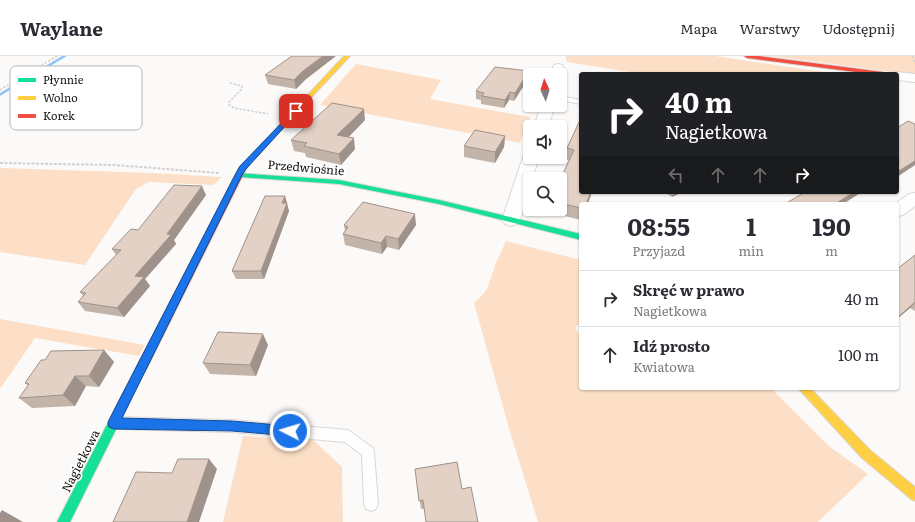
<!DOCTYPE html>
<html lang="pl">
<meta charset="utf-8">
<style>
:root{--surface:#fff;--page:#f2f2f3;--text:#2b2b33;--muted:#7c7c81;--line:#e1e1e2}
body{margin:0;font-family:Literata,serif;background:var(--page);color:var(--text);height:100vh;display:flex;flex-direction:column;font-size:15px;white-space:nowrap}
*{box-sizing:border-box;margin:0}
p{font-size:13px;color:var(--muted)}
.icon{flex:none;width:22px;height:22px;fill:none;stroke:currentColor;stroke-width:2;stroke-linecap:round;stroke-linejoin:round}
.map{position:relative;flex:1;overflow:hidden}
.details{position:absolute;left:579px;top:146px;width:320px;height:188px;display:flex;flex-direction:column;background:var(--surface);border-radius:4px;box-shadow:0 1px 3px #0004}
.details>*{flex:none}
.banner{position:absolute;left:579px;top:16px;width:320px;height:122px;border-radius:4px;box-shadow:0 1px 3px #0004;background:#202124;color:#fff;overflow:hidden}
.needle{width:26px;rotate:356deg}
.fabs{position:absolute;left:523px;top:12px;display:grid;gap:8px}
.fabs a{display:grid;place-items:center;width:44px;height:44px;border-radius:4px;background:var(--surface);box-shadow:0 1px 3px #0004;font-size:20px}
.pin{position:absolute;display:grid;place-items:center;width:34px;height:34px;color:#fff;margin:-17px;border-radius:8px;box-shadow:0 2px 6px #0006}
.me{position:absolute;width:44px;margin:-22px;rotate:275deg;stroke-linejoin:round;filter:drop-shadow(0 0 3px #0008)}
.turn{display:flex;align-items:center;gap:14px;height:84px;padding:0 20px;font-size:18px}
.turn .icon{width:52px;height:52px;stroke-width:2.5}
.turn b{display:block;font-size:28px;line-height:34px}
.lanes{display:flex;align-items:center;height:38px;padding:0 20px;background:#0003;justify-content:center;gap:20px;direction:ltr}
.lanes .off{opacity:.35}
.eta{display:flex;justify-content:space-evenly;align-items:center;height:68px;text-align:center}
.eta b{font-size:24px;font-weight:700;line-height:28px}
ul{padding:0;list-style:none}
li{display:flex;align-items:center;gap:12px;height:56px;padding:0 20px;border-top:1px solid var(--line)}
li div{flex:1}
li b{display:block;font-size:15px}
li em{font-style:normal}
header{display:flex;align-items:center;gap:24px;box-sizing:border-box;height:56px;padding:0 20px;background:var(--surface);border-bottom:1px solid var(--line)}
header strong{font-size:19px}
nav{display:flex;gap:22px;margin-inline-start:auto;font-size:14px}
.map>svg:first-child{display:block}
</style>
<header>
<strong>Waylane</strong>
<nav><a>Mapa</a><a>Warstwy</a><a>Udostępnij</a></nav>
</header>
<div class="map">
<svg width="915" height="466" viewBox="0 0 915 466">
<rect width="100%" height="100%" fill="#fcfaf8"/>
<path fill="#fcdfc6" d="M565 0H715L837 18H642L567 6Z
M772 0H915V19Z
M356 8 441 24 430 43 530 61 520 87 320 49Z
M0 112 152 117 222 121 213 129 149 126 136 133 85 209 0 196Z
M506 185 581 204V267L575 271 581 282V332H771L830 391 868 418 818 466H538L510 376 474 247 486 235 496 207Z
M0 263 145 289 139 300 35 282 0 333Z
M243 380 313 384 342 411 343 466H223Z"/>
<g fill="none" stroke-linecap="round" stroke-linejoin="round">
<path fill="#8fc6f6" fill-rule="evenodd" d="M62 0H67L0 40V37Z"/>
<defs>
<path id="lane" d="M560 40 581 44V48L560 44Z
M115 361 232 364 348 374 373 392 374 396 378 448 376 453 371 455 366 453 364 448 362 399 345 386 232 376 115 373 111 371 109 367 111 363Z"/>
<path id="street" d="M558 8 562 9 564 12 560 22V19H550L554 9Z
M897 16 915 18V26L897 24V18H892Z
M541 49H555L548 71H534Z
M530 97V101H539L532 123H530V130L520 164 517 168 511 170 505 168 502 164 523 101 526 98Z
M915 137V150L903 159 897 160V148H895L909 138Z"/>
<path id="fast" d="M236 117 339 124 439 144 581 178V184L439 148 339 128 239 121H236Z
M141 309 145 310 146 313 70 466H57L137 310Z"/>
<path id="slow" d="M344 0H350L251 106H247V104Z
M798 332H810L870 394 915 431V445L911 443 862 402Z"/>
<path id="jam" d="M744 0H759L883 16 886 18H871L747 2Z
M249 103 252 105 246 113 145 316 141 317 137 316 136 313 137 310 239 112 247 104Z"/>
</defs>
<use href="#lane" stroke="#dbd7d3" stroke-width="2"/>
<use href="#street" stroke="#dbd7d3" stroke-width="2"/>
<use href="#fast" stroke="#dbd7d3" stroke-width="2"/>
<use href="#slow" stroke="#dbd7d3" stroke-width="2"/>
<use href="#jam" stroke="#dbd7d3" stroke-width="2"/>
<path stroke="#d2d1d1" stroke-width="1.5" stroke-dasharray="2.5 1.5" stroke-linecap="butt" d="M912 0 915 7
M230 27 242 30V33L229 46V49L234 52 268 58
M0 34 57 0"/>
<path stroke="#d2d1d1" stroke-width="2" stroke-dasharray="3 1.5" stroke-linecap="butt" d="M0 107 114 109 219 117"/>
<use href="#lane" fill="#fffefe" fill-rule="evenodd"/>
<use href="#street" fill="#fffefe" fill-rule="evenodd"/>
<use href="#fast" fill="#16e098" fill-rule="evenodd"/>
<use href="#slow" fill="#ffcf43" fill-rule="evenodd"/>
<use href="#jam" fill="#f24e42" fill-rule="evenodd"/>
</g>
<path fill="#c3b4a9" d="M529 15 528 23 514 45 509 44 504 52 481 48V44L476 43V35Z
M265 19 305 24 296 33 268 28Z
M581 62V164L548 156 549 153H560V124L569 104 565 103 567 92Z
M365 64 348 81 355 93 341 109 306 101 305 97 294 95 291 84Z
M505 80 504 91 495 107 464 101V90Z
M664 136H683L672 141Z
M206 139 174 184 176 188 145 223 150 230 124 261 85 255 78 246 83 240 80 236 116 199 112 193 138 174Z
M285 140 289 155 264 223H236L232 215Z
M344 169H416L399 194 387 191 382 198 345 189 343 178 345 175Z
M915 199V255L910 252 897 263V213Z
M268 289 256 320 210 318 203 307Z
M104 294 114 306 99 331 86 330 75 350 32 352 19 342 28 330 25 327 45 304Z
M457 406 425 453H421L415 413Z"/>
<path fill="#9f928a" d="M323 0H336L305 24 296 33 294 24 303 15Z
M529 15 528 23 514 45 515 37Z
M510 36 509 44 504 52 505 44Z
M364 53 365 64 340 90 337 79Z
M505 80 504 91 495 107V96Z
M354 82 355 93 341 109 339 98Z
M915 105V109L897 121V116Z
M202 130 206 139 174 184 176 188 145 223 150 230 124 261 117 252 135 220 167 178Z
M591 136H592L588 148H586Z
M674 136H683L672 141Z
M854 136H862L843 148H835Z
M285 140 289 155 264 223 261 215Z
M415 158 416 169 399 194 398 183Z
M386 180 387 191 382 198 381 187Z
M915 246V247L910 252 897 263V262Z
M263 278 268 289 256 320 250 309Z
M104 294 114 306 99 331 89 320Z
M75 320 86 330 75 350 63 339Z
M209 403 217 413 199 466H187Z
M2 454 23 466H0V457Z"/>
<path fill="#e3d1c5" stroke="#9f928a" d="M292 0H323L303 15 294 24 265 19Z
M495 11 529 15 515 37 510 36 505 44 482 40 484 37 476 35Z
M332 47 364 53 337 79 354 82 339 98 304 90 307 87 291 84Z
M581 62V136H591L586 148H581V152L560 147V124L574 94 567 92Z
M908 65 915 68V105L897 116V72Z
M475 74 505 80 495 96 464 90Z
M174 129 202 130 167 178 171 179 135 220 144 221 117 252 78 246 86 237 80 236 121 194 112 193 131 173 138 174Z
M805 136H854L835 148H785Z
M265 140H285L282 147H287L261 215H232Z
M363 146 415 158 398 183 386 180 381 187 343 178 348 171 344 169Z
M915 199V246L897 262V218L899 217 897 215V213Z
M218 276 263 278 250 309 203 307Z
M104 294 89 320H75L63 339 19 342 29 328 25 327 41 304H45L51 295Z
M178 403H209L187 466H113L136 416 172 417Z
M457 406 462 433 471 431 478 466H426L423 444 419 445 415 413Z"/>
<path fill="#1a73e8" stroke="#114b97" d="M294 54 299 55 246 113 242 119 122 362 232 365 290 370 294 371 296 375 294 379 290 380 232 375 114 373 109 371 108 367 109 364 235 119 240 110Z"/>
<g text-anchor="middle" stroke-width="3.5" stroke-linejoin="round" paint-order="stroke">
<g font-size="12" fill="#16100c" stroke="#fff">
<text transform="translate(306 112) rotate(5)" y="4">Przedwiośnie</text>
<text transform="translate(81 405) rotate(-63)" y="4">Nagietkowa</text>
</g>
</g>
<rect x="10" y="10" width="132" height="64" rx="6" fill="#fff" stroke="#b9b7b6" stroke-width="1"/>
<rect x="18" y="22" width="18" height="4" fill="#16e098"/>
<rect x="18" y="40" width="18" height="4" fill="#ffcf43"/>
<rect x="18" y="58" width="18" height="4" fill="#f24e42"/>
<g font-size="11" fill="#16100c">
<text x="43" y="28">Płynnie</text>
<text x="43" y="46">Wolno</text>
<text x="43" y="64">Korek</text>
</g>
</svg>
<div class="fabs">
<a><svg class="needle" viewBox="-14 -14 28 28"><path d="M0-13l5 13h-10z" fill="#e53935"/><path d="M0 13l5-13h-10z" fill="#7c7c81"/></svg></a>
<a><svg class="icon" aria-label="sound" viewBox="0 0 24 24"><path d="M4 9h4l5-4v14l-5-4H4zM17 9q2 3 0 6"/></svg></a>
<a><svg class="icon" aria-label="search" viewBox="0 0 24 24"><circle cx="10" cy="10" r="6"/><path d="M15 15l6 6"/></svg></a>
</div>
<div class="pin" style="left:296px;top:55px;background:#d93025"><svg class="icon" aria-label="arrive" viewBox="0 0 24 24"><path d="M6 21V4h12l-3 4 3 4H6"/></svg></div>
<svg class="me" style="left:290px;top:375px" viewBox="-20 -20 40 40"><circle r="17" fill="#1a73e8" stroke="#fff" stroke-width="3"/><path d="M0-11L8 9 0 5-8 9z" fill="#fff"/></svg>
<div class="banner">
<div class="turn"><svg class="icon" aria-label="right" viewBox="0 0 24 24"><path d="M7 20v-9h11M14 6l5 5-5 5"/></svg><div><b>40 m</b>Nagietkowa</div></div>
<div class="lanes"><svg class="icon off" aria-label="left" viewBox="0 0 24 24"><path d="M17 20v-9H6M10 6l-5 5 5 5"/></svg><svg class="icon off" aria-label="ahead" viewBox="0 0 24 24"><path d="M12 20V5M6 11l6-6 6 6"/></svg><svg class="icon off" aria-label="ahead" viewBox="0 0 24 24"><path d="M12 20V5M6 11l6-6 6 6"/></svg><svg class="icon" aria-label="right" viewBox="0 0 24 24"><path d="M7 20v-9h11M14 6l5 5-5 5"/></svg></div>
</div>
<section class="details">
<div class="eta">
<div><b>08:55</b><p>Przyjazd</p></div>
<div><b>1</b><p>min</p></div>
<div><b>190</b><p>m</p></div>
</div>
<ul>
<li><svg class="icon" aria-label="right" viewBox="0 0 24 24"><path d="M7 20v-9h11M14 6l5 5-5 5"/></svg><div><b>Skręć w prawo</b><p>Nagietkowa</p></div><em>40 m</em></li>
<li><svg class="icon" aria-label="ahead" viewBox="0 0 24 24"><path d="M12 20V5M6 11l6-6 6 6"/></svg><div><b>Idź prosto</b><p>Kwiatowa</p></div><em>100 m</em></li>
</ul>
</section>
</div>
